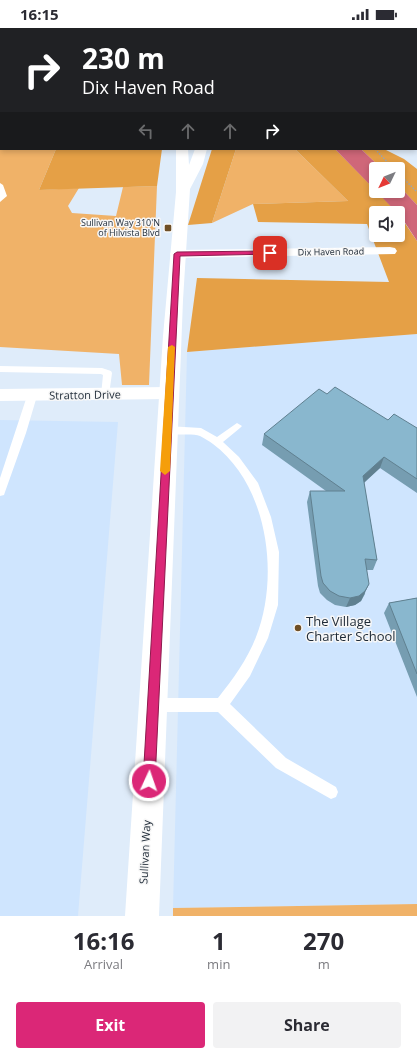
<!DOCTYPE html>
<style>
:root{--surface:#fff;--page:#f2f2f3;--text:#2b2b33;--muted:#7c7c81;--accent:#db2777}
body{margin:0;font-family:"Open Sans",sans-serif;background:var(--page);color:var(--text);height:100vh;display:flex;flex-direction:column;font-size:15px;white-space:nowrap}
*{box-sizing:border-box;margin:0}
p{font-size:13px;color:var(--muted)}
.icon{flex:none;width:22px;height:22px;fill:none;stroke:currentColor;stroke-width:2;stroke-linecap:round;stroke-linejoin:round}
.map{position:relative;height:888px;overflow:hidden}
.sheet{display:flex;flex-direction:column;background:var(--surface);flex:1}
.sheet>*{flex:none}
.hud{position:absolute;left:0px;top:0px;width:417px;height:122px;box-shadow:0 2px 6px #0003;background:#202124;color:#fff;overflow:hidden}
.needle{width:26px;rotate:227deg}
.controls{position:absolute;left:369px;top:134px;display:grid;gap:8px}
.controls a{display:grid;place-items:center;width:36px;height:36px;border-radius:4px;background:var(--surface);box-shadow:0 2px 6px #0003;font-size:20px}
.pin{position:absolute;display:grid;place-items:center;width:34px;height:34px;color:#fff;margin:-17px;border-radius:8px;box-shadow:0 2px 6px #0006}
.me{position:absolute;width:44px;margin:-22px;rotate:3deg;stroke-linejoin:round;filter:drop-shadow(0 0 3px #0008)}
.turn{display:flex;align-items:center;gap:14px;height:84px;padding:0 16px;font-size:18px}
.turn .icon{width:52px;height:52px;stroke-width:2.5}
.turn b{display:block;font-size:28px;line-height:34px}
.lanes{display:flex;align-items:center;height:38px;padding:0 16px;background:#0003;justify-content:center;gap:20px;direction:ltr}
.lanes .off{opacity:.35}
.eta{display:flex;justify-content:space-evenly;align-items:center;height:68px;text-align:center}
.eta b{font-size:24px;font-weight:700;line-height:28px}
.primary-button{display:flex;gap:8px;margin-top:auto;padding:8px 16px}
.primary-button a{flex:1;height:46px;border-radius:4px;background:var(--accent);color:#fff;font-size:16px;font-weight:700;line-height:46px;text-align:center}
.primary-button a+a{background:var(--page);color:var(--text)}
.status{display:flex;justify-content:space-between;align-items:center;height:28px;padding:0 20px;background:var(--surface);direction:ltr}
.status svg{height:11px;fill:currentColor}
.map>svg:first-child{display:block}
</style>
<div class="status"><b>16:15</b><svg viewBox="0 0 49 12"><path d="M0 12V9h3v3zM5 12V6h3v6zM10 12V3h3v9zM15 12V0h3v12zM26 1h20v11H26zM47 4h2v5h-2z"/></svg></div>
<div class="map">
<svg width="417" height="888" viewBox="0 0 417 888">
<rect width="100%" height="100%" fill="#dfecfa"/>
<path fill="#cfe5fe" d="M417 306V876L173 880 187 324Z
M0 392 118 394 78 888H0Z"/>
<path fill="#f0b268" d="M0 30 1 121H56L39 162 79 160 68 178 72 185 116 188 123 159 157 158 149 357H122L119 326 0 319Z
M236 121H295L348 173 253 176 212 195Z
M417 876V888H173V880Z"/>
<path fill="#e5a046" d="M56 121H162L157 158 39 162Z
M212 121H236L212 195 188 197Z
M295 121H335L398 185H376V207H398V185L417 213V306L187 324 197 250 389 254 367 196 258 194 253 176 348 173Z
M361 121H384L404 131 417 141V177L398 157V141H382Z"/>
<path fill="#cf6779" d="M335 121H361L382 141H376V163Z
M398 157 417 177V213L402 190 376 163H398Z"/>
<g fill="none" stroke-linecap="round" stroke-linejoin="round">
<path stroke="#9ba7b5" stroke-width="1" stroke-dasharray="1 1" stroke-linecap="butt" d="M219 0 221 1"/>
<path stroke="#9ba7b5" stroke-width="1.5" stroke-dasharray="1.5 1.5" stroke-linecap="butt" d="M375 121 394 141
M398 145 417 164"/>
<path fill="#fff" fill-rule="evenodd" d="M417 63V67L416 68V64Z
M0 155 3 157 7 168 0 174Z
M0 338 102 340 111 343 112 345 109 367 105 370 101 367 103 347 101 346 0 344Z
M32 365 37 368 26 405 5 464 4 467 0 468V450L27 368Z
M237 395 242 398 240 400 223 414 239 429 258 455 271 489 279 524 278 577 268 610 250 648 230 676 286 730 336 759 338 764 336 769 331 771 276 740 218 684H155L150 682 148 677 150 672 155 670H218C233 651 247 632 256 609 280 548 268 457 213 416 209 413 204 410 200 408 191 404 167 410 162 402L167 398 201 400 217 409Z"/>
<path fill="#fff" fill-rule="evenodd" d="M24 0H38L24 1Z
M172 0H181V1H172Z
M239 0H249V1H239Z
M296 0H306V1H296Z
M0 2H1V8H0Z
M417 9V15L416 16V10Z
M416 92H417V99H416Z
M390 219 395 220 397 223 395 226 177 230 172 229 170 226 172 223 177 222Z
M169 359 175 361 178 365 175 369 169 371 0 373V361Z"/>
<path fill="#fff" fill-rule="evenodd" d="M367 0H378L379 1H368Z
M176 121H188L189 137 195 121H207L203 136 190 161 183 272 159 888H125L163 308 176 164Z"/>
<path fill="#fff" fill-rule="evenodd" d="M376 0H386V1H376Z
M416 1H417L416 8Z
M416 22H417V29H416Z"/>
</g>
<path fill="#769db1" d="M327 366 388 392 417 400V465L380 440 364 455 377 532 373 542H367L365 566 361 573 355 577 346 579 335 577 327 572 320 565 318 558 307 474 310 463H326L262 417 264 406Z
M417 570V669L384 585 389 575Z"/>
<path fill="#608090" d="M416 56H417V62H416Z
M384 429 380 440 359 459 363 448Z
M369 556 361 573 355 577 346 579 350 570Z"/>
<path fill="#89b7ce" stroke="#608090" d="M416 37 417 38V56H416Z
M335 359 388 392 394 386 417 400V451L384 429 363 448 377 532 365 531 369 556 365 563 359 568 350 570 339 568 330 563 323 555 321 548 310 463H345L264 406 319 361 327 366Z
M417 570V646L389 575Z"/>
<path fill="#db2777" stroke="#8e194d" d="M270 223 274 225 273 226 180 228 155 753 154 757 149 759 145 757 143 753 174 226 177 224Z"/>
<path fill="#f59e0b" d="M172 317 175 319 170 443 165 447 160 443 168 319Z"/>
<g fill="#6f4f26" stroke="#f7f7f7" stroke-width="1.5">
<rect x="164" y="196" width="8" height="8" rx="2"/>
<circle cx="298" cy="600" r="4"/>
</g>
<g text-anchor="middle" stroke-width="3" stroke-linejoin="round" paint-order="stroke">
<g font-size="9" fill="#1d2936" stroke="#f7f7f7" text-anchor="end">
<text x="160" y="198">Sullivan Way 310'N<tspan x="160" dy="10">of Hilvista Blvd</tspan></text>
</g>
<g font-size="9" fill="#1d2936" stroke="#f7f7f7">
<text transform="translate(331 224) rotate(-1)" y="3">Dix Haven Road</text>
</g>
<g font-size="11" fill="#1d2936" stroke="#f7f7f7">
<text transform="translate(85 367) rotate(-1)" y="4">Stratton Drive</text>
<text transform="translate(145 824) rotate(-87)" y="4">Sullivan Way</text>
</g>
<g font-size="13" fill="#1d2936" stroke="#f7f7f7" text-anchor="start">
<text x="306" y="598">The Village<tspan x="306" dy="15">Charter School</tspan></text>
</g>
</g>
</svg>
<div class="controls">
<a><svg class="needle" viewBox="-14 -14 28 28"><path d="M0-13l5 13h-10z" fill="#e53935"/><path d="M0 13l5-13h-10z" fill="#7c7c81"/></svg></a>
<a><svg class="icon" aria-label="sound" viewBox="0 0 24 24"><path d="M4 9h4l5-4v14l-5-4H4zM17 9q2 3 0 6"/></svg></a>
</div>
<div class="pin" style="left:270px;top:225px;background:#d93025"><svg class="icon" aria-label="arrive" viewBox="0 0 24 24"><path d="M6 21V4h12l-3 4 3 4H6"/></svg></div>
<svg class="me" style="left:149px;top:753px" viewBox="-20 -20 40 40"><circle r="17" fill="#db2777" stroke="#fff" stroke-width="3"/><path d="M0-11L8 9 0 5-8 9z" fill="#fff"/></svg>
<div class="hud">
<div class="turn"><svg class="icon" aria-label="right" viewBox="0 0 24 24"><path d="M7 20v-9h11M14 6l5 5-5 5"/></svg><div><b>230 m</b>Dix Haven Road</div></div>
<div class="lanes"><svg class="icon off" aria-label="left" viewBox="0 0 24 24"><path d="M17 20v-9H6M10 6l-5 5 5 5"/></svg><svg class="icon off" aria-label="ahead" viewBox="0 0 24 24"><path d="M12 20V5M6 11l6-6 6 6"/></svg><svg class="icon off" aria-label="ahead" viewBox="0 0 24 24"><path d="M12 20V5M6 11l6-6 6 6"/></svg><svg class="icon" aria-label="right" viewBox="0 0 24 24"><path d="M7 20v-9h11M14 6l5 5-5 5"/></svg></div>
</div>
</div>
<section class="sheet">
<div class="eta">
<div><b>16:16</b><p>Arrival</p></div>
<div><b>1</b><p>min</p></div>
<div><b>270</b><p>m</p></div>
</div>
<div class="primary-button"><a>Exit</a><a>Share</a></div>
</section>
